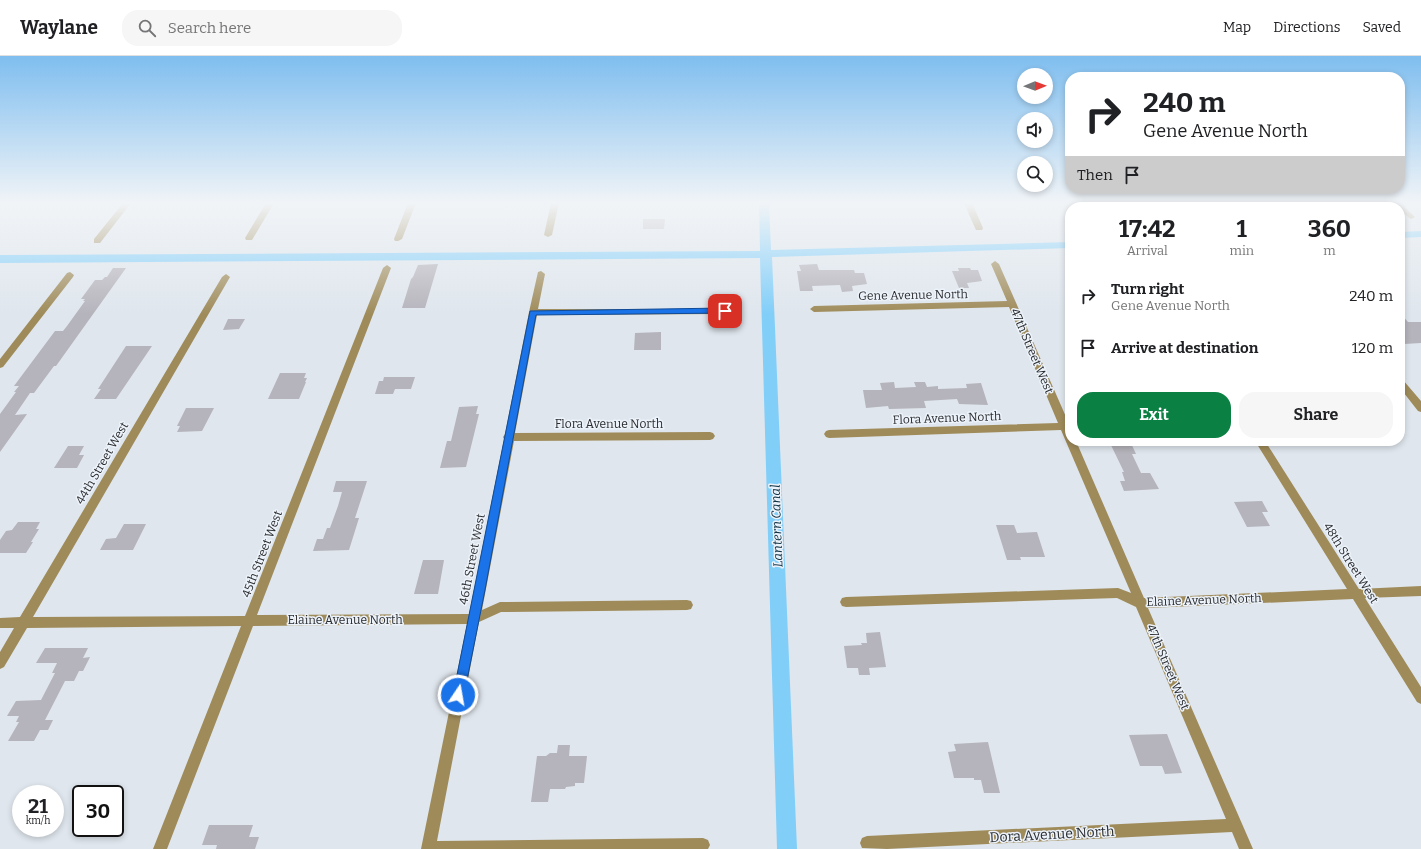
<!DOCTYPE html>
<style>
:root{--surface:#fff;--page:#f6f6f6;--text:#202124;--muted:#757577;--line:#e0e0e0;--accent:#0b8043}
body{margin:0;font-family:Bitter,serif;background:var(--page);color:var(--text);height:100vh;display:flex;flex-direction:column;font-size:15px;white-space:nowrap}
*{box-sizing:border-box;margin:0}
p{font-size:13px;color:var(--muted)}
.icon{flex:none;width:22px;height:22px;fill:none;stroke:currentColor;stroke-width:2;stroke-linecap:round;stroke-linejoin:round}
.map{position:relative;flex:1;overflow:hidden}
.side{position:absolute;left:1065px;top:146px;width:340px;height:244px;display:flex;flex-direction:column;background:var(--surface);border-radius:16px;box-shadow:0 2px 6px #0003}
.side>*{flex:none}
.hud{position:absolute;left:1065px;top:16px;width:340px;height:122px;border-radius:16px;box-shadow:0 2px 6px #0003;background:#fff;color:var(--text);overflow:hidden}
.needle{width:26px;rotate:89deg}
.fabs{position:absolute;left:1017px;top:12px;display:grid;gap:8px}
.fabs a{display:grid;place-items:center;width:36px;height:36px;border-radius:50%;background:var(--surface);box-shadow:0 2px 6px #0003;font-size:20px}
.speed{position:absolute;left:12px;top:729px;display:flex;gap:8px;font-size:20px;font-weight:700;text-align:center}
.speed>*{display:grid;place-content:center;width:52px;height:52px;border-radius:50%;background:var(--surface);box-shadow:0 2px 6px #0003;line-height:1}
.speed small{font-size:10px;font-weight:400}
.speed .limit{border:2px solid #111;border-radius:6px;background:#fff;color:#111}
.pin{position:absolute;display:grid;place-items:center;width:34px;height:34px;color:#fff;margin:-17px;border-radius:8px;box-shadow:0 2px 6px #0006}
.me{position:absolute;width:44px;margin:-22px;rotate:12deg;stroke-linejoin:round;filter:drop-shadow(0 0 3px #0008)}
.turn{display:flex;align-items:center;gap:14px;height:84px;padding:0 12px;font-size:18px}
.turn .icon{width:52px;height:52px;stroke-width:2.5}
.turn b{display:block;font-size:28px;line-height:34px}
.then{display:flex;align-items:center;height:38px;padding:0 12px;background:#0003;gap:8px;font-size:15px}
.eta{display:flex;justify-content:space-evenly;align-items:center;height:68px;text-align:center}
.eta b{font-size:24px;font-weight:700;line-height:28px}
.action{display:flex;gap:8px;margin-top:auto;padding:8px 12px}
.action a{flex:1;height:46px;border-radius:16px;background:var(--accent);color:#fff;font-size:16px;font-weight:700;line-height:46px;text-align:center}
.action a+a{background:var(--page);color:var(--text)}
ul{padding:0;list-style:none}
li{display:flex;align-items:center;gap:12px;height:52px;padding:0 12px}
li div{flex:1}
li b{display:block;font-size:15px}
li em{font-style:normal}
header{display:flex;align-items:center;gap:24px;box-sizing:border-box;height:56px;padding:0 20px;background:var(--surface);border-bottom:1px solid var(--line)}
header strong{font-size:19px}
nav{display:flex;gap:22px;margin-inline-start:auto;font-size:14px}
.search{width:280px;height:36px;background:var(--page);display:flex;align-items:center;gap:10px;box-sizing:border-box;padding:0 14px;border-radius:16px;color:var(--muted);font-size:15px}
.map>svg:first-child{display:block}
</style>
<header>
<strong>Waylane</strong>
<div class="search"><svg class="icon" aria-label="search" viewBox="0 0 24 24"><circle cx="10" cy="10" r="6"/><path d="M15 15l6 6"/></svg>Search here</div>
<nav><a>Map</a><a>Directions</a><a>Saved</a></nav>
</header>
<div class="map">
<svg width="1421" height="793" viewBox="0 0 1421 793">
<rect width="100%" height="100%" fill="#dfe6ed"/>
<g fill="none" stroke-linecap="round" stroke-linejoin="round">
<path fill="#81cef9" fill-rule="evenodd" d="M759 147H769L771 194 1070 186V192L772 201 797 793H777L760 202 0 207V199L760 195Z
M1421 175V181L1400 182V176Z"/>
</g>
<path fill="#b5b3bb" d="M643 163H665L664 173H643Z
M438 208 425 252H402L411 223 413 221 418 209Z
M817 208 819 214H854L855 217H864L867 228 852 230 853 235 842 236 840 229 812 230 813 235H800L797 215H801L799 209Z
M113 212H126L56 310H54L34 337H30L15 359 27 358 0 396V358L16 336H14L19 330H14L55 275H63L67 270 85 245H83L85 243H81L95 224H102L105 221H107Z
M958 212H970L971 214H978L982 225 967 227 969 232H959L952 215H959Z
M1400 257 1408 266H1421V287L1404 288 1400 283Z
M228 263H245L239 273 223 274Z
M661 276V294H634L635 277Z
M126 290H152L116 343H94L101 333H98Z
M280 317H306L304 322H307L305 326H306L299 343H268Z
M384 321H415L411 333H395L393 338H375L379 325H383Z
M894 326 895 332 916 331 914 326H925L927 331 938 330V333L967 332 966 328 981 327 988 349 959 348 957 343 924 345 926 352 889 353 888 350 866 352 863 334H882L880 327Z
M478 350 476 358H479L466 411 440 412 447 385H451L459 351Z
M186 352H214L202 375 177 376 180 370H177Z
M1109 385H1130L1136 398H1132L1141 417H1150L1159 433 1124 435 1120 425H1125L1122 416H1124Z
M68 390H84L79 399H84L77 412H54Z
M336 425H367L355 462H359L349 494 313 495 317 483H323L327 472H330L338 450 342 436H333Z
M1262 445 1268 456H1262L1270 470 1247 471 1234 446Z
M18 466H40L36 473H39L31 486H33L26 497H0V484L6 475 12 474Z
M124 468H146L133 494H100L106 483 116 482Z
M996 469H1014L1017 477 1037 476 1045 501H1020L1021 504H1007Z
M423 504H444L438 538H414Z
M880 576 886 611 869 612 870 619H859L858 612H847L844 590 862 589 861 587H867L866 577Z
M45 592H88L83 602 90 601 83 615H79L74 625H65L45 664H53L48 674H40L34 685H8L19 666H16L19 660H7L16 645 41 644 55 617H52L57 607H36Z
M1167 678 1182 717 1165 718 1162 710H1140L1129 679Z
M988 686 1000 737H984L981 724H974V722H954L948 696 956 695 954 688Z
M558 689H570L569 700H587L584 727H575V730L566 731 565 733H550L548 746H531L537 700H546L550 697H557Z
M209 769H253L249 781H259L255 793H216L217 789H202Z"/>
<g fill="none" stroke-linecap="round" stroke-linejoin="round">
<path fill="#9f8b5a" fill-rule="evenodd" d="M123 147H131L100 187H94V183Z
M266 147H274L252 184H246L245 182Z
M408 147H416L402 183 398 185H395L394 183Z
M551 147H559L552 179 548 181 544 179Z
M964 147H972L983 172 982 174H976L975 172Z
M1107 147H1115L1117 151H1109Z
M1250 147H1258L1261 151H1253Z
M1392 147H1400L1415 161 1411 163 1400 155V151H1396Z
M995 205 999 208 1070 370V385H1076L1144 542 1347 533 1255 385H1265L1359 533 1421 530V540L1365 542 1421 631V648L1417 646 1353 543 1148 552 1253 793H1239L1232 776 887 793 862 792 860 787 862 782 867 780 1226 763 1136 551 1117 542 846 551 842 550 840 546 842 542 846 541 1118 532 1131 537 1061 374 829 382 826 381 824 378 826 375 829 374 1058 367 1009 251 814 256 810 253 814 250 1007 245 991 208Z
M387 209 391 212 257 559 469 558 504 383 503 381 505 378 529 256 538 216 541 215 545 218 538 253H728L729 255 728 257 725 258 537 259 515 377 710 376 713 377 715 380 713 383 710 384 514 385 482 554 500 546 687 544 691 545 693 549 691 553 687 554 501 556 479 566 437 785 703 782 708 784 710 789 708 793H421L467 568 253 570 167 793H153L241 570 27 572 4 611 0 613V596L14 572H0V562L20 561 222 221 226 218 230 221 33 561 245 560 383 212Z
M70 216 74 219 73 221 3 311 0 312V303L67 217Z
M1400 323 1403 324 1421 345V356L1418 355 1400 332Z"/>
</g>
<linearGradient id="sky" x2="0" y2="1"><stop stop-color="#7fbeef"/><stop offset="0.57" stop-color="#f1f4f7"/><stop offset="1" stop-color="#f1f4f7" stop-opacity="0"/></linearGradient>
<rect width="1421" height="258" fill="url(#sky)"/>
<path fill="#1a73e8" stroke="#114b97" d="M725 252 728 253V257L536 259 485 534 464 639 463 643 458 644 454 643 453 639 530 255Z"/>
<g text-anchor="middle" stroke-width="3" stroke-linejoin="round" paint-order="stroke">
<g font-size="12" fill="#2a2c2f" stroke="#edf3fa">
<text transform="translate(913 239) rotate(-1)" y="4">Gene Avenue North</text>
<text transform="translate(1032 295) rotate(67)" y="4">47th Street West</text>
<text transform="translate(947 362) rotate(-2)" y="4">Flora Avenue North</text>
<text x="609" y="372">Flora Avenue North</text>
<text transform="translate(102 407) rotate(-60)" y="4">44th Street West</text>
<text transform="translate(262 498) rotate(-69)" y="4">45th Street West</text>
<text transform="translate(472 503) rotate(-79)" y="4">46th Street West</text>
<text transform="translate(1351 507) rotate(58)" y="4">48th Street West</text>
<text transform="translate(1204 544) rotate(-2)" y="4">Elaine Avenue North</text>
<text x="345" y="568">Elaine Avenue North</text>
<text transform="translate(1168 611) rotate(67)" y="4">47th Street West</text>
</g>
<g font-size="13" font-style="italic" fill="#103345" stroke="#edf3fa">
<text transform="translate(776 470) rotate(-92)" y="5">Lantern Canal</text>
</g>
<g font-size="14" fill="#2a2c2f" stroke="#edf3fa">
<text transform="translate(1052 778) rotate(-3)" y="5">Dora Avenue North</text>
</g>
</g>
</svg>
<div class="fabs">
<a><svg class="needle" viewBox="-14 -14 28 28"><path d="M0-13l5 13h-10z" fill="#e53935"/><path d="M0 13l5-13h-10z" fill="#757577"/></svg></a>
<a><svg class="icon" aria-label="sound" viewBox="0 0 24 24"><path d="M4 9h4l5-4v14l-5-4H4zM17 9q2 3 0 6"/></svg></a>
<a><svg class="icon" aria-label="search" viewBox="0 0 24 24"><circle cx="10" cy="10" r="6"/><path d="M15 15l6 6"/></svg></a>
</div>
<div class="speed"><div>21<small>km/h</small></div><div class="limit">30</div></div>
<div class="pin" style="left:725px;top:255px;background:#d93025"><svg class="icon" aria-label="arrive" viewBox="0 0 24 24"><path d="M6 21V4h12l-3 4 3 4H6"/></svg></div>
<svg class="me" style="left:458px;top:639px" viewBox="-20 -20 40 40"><circle r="17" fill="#1a73e8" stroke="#fff" stroke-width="3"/><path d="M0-11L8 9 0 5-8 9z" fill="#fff"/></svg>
<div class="hud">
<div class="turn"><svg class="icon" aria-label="right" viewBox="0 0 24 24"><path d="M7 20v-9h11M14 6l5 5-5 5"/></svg><div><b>240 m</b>Gene Avenue North</div></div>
<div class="then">Then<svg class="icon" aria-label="arrive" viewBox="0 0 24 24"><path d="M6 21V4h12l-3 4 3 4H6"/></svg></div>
</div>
<section class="side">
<div class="eta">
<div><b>17:42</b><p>Arrival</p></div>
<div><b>1</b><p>min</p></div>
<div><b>360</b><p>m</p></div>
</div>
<ul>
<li><svg class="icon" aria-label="right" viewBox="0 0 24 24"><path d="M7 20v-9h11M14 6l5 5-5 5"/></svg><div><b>Turn right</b><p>Gene Avenue North</p></div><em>240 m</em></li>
<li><svg class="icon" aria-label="arrive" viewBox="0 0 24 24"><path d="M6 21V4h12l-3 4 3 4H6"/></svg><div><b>Arrive at destination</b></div><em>120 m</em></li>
</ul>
<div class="action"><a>Exit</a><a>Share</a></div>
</section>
</div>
